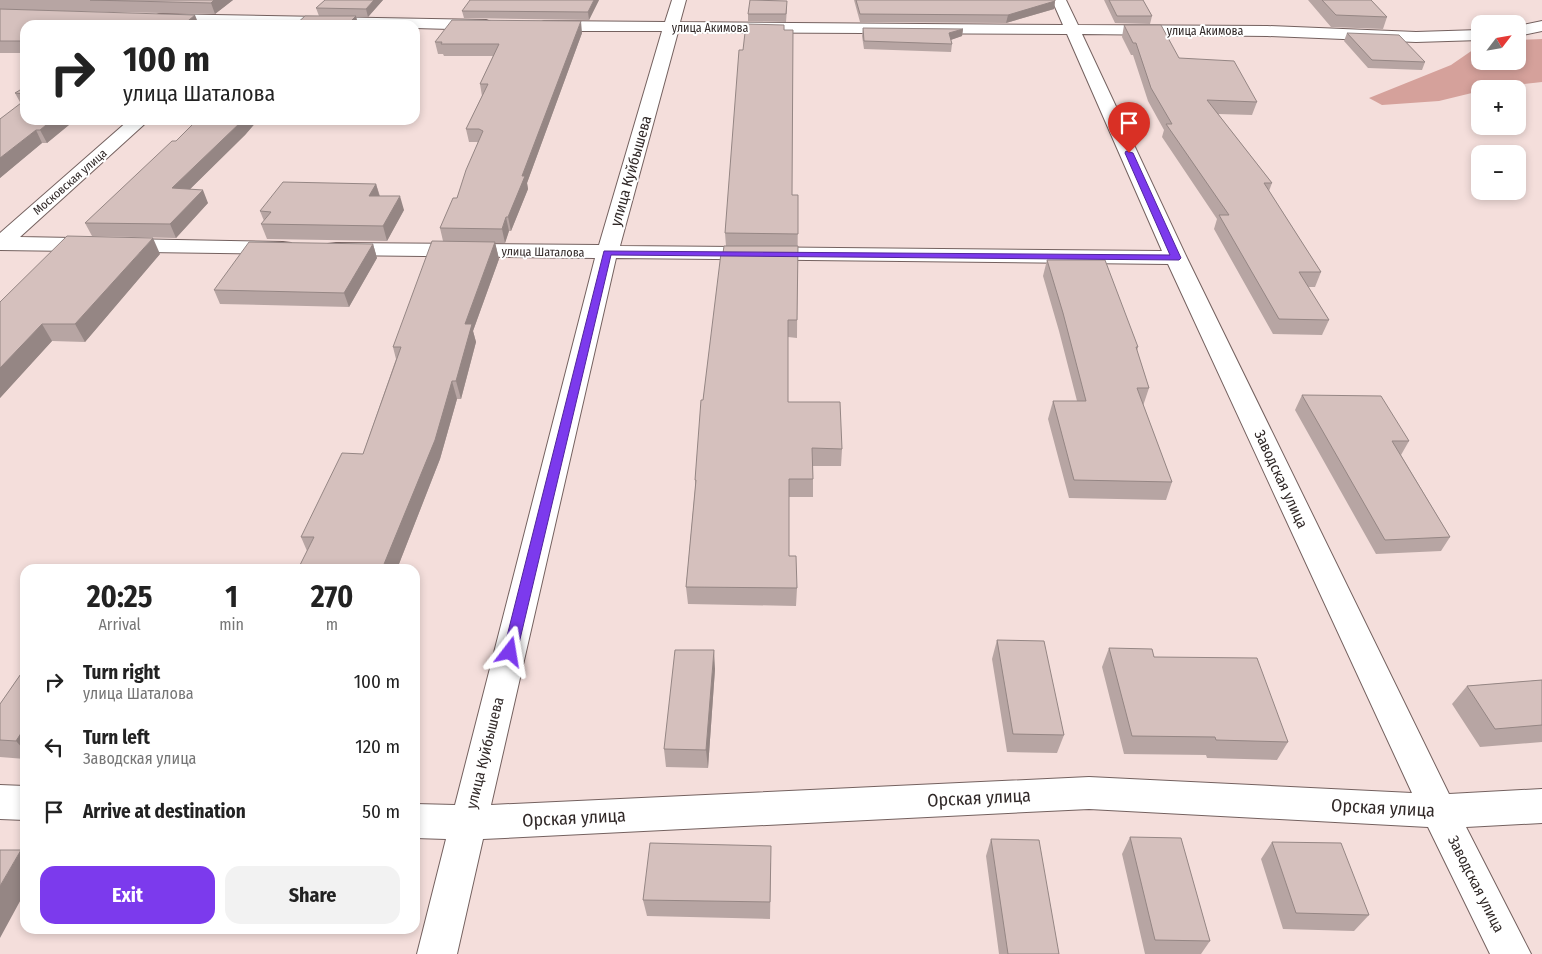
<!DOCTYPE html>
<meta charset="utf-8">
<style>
:root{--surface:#fff;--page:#f2f2f2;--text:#222;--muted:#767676;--accent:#7c3aed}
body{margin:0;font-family:"Fira Sans Condensed",sans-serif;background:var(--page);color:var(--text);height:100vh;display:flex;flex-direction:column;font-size:19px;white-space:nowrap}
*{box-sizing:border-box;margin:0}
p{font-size:16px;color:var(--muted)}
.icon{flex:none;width:28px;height:28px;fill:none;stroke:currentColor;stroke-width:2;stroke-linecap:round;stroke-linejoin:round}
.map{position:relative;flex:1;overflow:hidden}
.details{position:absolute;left:20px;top:564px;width:400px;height:370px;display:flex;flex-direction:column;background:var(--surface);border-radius:15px;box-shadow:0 2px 8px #0003}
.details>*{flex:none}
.top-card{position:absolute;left:20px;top:20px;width:400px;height:105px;border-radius:15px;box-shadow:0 2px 8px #0003;background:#fff;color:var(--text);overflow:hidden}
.needle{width:32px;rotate:59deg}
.tools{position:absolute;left:1471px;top:15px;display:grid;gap:10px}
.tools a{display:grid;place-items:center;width:55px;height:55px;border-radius:10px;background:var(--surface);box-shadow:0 2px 8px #0003;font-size:25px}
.pin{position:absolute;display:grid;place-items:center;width:42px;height:42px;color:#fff;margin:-51px -21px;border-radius:50% 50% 50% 0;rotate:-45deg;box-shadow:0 0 5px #0007}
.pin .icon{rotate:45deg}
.me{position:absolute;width:55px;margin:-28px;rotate:14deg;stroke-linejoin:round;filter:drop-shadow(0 0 4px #0008)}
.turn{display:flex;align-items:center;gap:18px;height:105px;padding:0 20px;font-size:22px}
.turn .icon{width:65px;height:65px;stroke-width:2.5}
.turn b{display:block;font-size:35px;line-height:42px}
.eta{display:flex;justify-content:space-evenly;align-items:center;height:85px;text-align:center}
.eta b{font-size:30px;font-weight:700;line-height:35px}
.button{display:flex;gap:10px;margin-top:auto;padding:10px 20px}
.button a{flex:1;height:58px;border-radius:15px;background:var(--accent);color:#fff;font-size:20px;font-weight:700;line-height:58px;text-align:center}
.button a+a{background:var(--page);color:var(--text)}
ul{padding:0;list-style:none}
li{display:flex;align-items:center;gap:15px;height:65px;padding:0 20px}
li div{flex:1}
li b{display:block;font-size:19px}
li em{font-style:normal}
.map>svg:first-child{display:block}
</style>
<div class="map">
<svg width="1542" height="954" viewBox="0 0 1542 954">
<rect width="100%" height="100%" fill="#f4dedb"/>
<path fill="#d5a19b" d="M1542 39V82L1480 89V91L1439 101 1382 105 1369 98 1451 65 1480 45V61H1518V40Z"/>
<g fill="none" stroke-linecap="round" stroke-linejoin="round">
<defs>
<path id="minor" d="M672 0H686L680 22 1063 25 1052 0H1066L1078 25 1267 26 1416 32 1480 30V40L1416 42 1267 36 1082 34 1187 258 1449 794 1542 789V823L1466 827 1531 954H1490L1428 827 1089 809 483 839 457 954H417L446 839 415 838V804L455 805 595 258 336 255 328 254 325 249 328 244 336 243 599 245 662 31H544L539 29 536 26 539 23 544 21 665 22ZM678 32 1067 34 1162 251 620 246ZM616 258 1168 264 1412 793 1089 777 491 805Z
M159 14 486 20 491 22 494 25 491 28 486 30 415 28V25H239L154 22 151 19 154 16Z
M1542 21V31L1518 36V26Z
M129 120H149L20 237 283 242 291 243 294 248 291 253 283 254 0 250V233Z
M0 785 25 786V820L0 819Z"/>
</defs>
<use href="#minor" stroke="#74615f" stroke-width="2"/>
<use href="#minor" fill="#fff" fill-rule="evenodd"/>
</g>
<path fill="#b7a5a3" d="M0 0H233L215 14 57 11 25 25V53H0Z
M325 0H383L368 17H356L358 25H295L319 16 316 8Z
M599 0 589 20 464 18 462 11Z
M854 0H1055V1L1054 9 1006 23 860 22Z
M1104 0H1143L1152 16 1150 24 1115 23Z
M1308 0H1371L1387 17 1383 29 1331 27Z
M787 8 786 22 748 21V14Z
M784 25 792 195H798L797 338 788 337V402L842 449 841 466H813V497H789V556L797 588 796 606 688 604 686 587 695 489V480L703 400 723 253 726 246 725 233 743 50Z
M1124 25 1179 58 1257 102 1252 115 1218 114 1272 183 1269 191 1321 272 1315 287H1308L1329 320 1322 335 1273 334 1214 229 1217 219 1162 137 1164 130 1148 101 1133 55H1131L1122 37Z
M863 28 963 29 962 36 950 40 952 44 951 52 864 49 862 36Z
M582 33 527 183 528 189 511 231H509L505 243H495L499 259 473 331 476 342 461 399H457L440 459 397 569H298L307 551 301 537 363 454 396 359 393 347 443 241 440 228 457 198 478 142H469L466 129 482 96 480 84 493 56H444L443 54H438L435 42Z
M1347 33 1425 62 1422 70 1368 68 1344 41Z
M25 87V120H75L47 143H42L0 178V119L21 104 15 93Z
M197 120H258L245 135 190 189 208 203 176 238 92 236 85 223 176 141Z
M376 184 380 196 404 210 387 241 267 239 261 224 264 221 260 211Z
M373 244 377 258 349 307 220 304 214 290Z
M160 254 85 342 52 341 0 398V302Z
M1047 260 1138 347 1137 351 1149 388 1143 406 1172 482 1166 500 1069 498 1048 419 1053 401H1077L1059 331 1043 276Z
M1302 395 1409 441 1401 455 1450 537 1441 551 1376 554 1295 410Z
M997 640 1064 735 1057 753 1007 752 992 659Z
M1109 648 1154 657 1288 742 1277 760 1207 758 1206 755 1124 754 1102 667Z
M25 668V759L0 757V704Z
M715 669 708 768 666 767 664 749Z
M1542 680V742L1480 747 1452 704 1467 686Z
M1130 837 1210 941 1201 954H1145L1122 854Z
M991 839 1059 954H999L986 856Z
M1272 842 1369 915 1354 931 1283 929 1261 859Z
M771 863 770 919 647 916 643 900Z"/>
<path fill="#958684" d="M214 0H233L215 14 211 3Z
M374 0H383L368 17 366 9Z
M594 0H599L589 20 588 12Z
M1055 1 1054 9 1006 23 1008 15Z
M195 15 199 25H183Z
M356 16 358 25H347Z
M581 21 582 33 527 183 528 189 511 231 508 217 522 176Z
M963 29 962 36 948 41 949 33Z
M52 120H75L47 143 40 130Z
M243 120H258L245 135 178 201 172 188Z
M36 130 42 143 0 178V158Z
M376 184 380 198 369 196Z
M203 190 208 203 176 238 170 224Z
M400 196 404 210 387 241 383 226Z
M506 217 509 231 505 243 502 229Z
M153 238 160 254 85 342 75 324Z
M495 242 499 259 473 331 476 342 461 399 456 381 465 324Z
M373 244 377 258 349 307 344 293Z
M42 324 52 341 0 398V368Z
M452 381 457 399 440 459 397 569H382Z
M714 650 715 669 708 768 706 750Z
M25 727V751L16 741Z
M21 850 25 854V892L0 938V886Z"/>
<path fill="#d5c0bd" stroke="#958684" d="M90 0H214L211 3Z
M325 0H374L366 9 316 8Z
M470 0H594L588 12 462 11Z
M750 0 787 1 786 14H748Z
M856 0H1055V1L1008 15 860 14Z
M1109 0H1143L1152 16H1117Z
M1322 0H1371L1387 17 1336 15Z
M0 9 195 15 183 25H25V41H0Z
M305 16H356L347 25H295Z
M452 20 581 21 522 176H525L508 217H506L502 229 440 228 453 198H457L466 170 483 131 479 129H466L488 84H480L499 44H441L442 42H435Z
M746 24 784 25V30H793L792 195H798V234L725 233 739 50H743Z
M1124 25H1161L1179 58 1234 61 1257 102 1207 100 1272 183H1264L1321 272H1299L1329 320 1279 319 1219 215H1229L1166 124H1172L1151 88 1136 43H1133Z
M863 28 963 29 949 33 952 44 864 41Z
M1347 33 1399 35 1425 62 1372 60Z
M25 87V94L15 93Z
M25 100V120H52L40 130H36L0 158V119Z
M197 120H243L172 188 203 190 170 224 85 223 172 141H176Z
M283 182 376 184 369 196H400L383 226 261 224 271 212 260 211Z
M67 236 153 238 75 324H42L0 368V302Z
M432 241 495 242 465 324H472L456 381H452L435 440 382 569H298L314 537H301L342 453 363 454 401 347H393Z
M249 242 373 244 344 293 214 290Z
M724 246H798L797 320H788V402H840L842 449 812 448 813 479H789V556H796L797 588 686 587 696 480H695L701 400H703L721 253H723Z
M1047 260H1105L1138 347H1136L1149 388H1137L1172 482 1074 480 1053 401H1086L1063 313Z
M1302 395 1381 396 1409 441H1392L1450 537 1385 540Z
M997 640 1044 641 1064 735 1013 734Z
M1109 648 1152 649 1154 657 1257 658 1288 742 1216 740 1215 737 1132 736Z
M675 650H714L706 750 664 749Z
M25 668V727L16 741 0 740V704Z
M1542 680V725L1495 729 1467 686Z
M1130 837 1181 838 1210 941 1155 940Z
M991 839 1039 840 1059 954H1008Z
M1272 842 1341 843 1369 915 1296 913Z
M650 843 771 846 770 902 643 900Z
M0 850H21L0 886Z"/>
<path fill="#7c3aed" stroke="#51269a" d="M1126 151 1133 153 1181 258 1179 260 611 255 517 652 515 656 510 657 505 656 503 652 604 251 1170 255 1125 153Z"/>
<g text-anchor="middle" stroke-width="4" stroke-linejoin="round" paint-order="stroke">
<g font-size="12" fill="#312928" stroke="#fff">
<text x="710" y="32">улица Акимова</text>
<text x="1205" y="35">улица Акимова</text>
<text transform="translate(70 182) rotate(-41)" y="4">Московская улица</text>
<text transform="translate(543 252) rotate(1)" y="4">улица Шаталова</text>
</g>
<g font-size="15" fill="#312928" stroke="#fff">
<text transform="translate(631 171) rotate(-74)" y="5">улица Куйбышева</text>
<text transform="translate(1281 479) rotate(65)" y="5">Заводская улица</text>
<text transform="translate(485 753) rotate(-76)" y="5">улица Куйбышева</text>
<text transform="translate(1476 884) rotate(63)" y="5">Заводская улица</text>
</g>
<g font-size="18" fill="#312928" stroke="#fff">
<text transform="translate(979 798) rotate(-3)" y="6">Орская улица</text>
<text transform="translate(1383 808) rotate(3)" y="6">Орская улица</text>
<text transform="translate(574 818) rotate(-3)" y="6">Орская улица</text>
</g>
</g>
</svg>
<div class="tools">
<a><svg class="needle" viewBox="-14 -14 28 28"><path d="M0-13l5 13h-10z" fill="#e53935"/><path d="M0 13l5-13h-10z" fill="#767676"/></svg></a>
<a>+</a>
<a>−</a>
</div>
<div class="pin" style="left:1129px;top:153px;background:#d93025"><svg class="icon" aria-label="arrive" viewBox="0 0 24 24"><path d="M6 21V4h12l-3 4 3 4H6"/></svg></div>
<svg class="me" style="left:510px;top:652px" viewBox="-20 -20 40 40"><path d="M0-17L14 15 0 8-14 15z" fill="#7c3aed" stroke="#fff" stroke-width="4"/></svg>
<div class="top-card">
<div class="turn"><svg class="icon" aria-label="right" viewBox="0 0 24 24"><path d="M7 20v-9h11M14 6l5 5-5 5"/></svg><div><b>100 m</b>улица Шаталова</div></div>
</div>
<section class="details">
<div class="eta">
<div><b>20:25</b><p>Arrival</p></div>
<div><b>1</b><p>min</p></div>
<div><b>270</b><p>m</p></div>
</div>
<ul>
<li><svg class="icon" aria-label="right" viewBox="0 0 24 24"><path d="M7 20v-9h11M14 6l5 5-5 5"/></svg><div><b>Turn right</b><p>улица Шаталова</p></div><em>100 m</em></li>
<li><svg class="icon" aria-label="left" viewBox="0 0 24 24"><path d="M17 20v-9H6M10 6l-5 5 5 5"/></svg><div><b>Turn left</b><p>Заводская улица</p></div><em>120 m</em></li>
<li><svg class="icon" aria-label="arrive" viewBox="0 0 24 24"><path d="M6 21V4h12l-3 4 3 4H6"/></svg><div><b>Arrive at destination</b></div><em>50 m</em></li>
</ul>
<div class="button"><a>Exit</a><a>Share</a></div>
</section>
</div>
